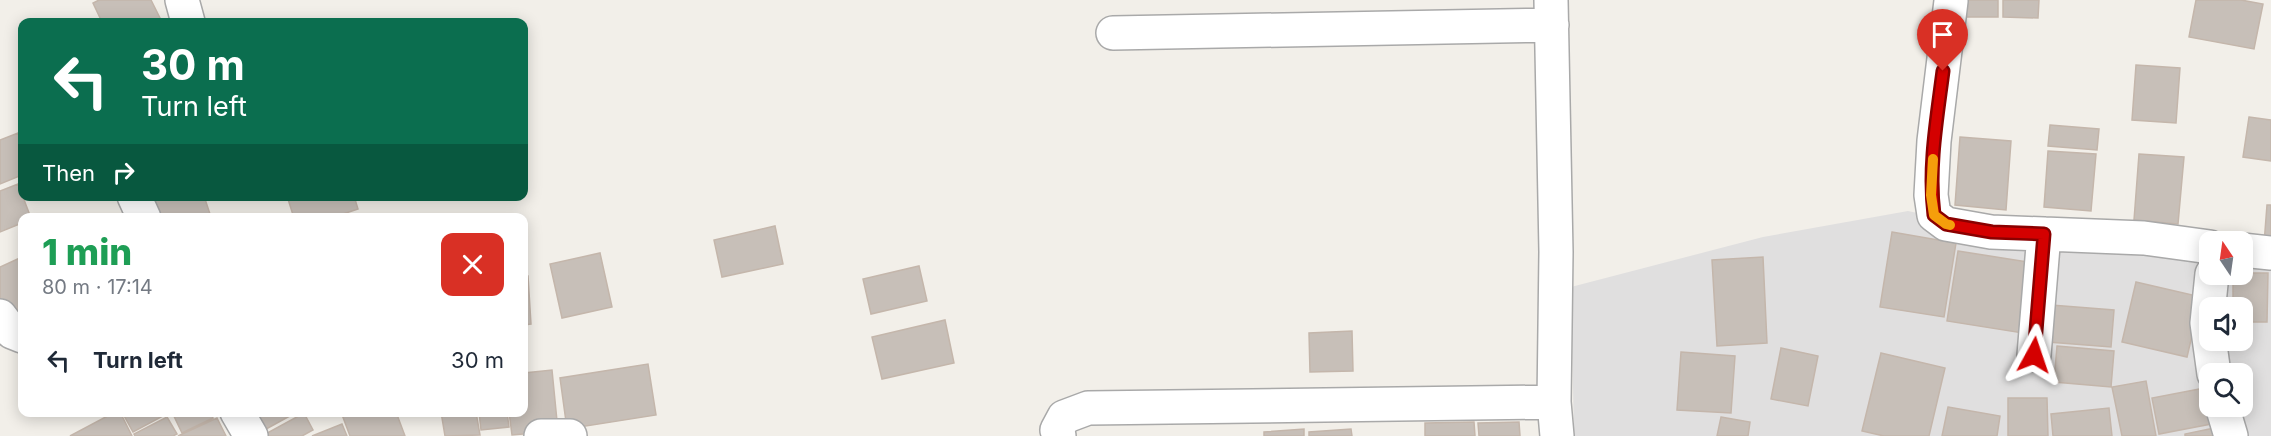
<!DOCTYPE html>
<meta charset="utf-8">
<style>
:root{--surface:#fff;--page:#f2f2f3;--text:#1f2937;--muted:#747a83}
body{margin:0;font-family:Inter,sans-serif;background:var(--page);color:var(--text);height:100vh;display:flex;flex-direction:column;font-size:22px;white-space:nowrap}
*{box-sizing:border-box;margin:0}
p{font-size:20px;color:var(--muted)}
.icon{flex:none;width:33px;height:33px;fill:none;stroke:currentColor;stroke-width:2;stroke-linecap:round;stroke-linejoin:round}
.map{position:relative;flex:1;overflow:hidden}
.panel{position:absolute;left:18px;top:213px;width:510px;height:204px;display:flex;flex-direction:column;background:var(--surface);border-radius:12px;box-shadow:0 3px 15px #0003}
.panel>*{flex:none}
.hud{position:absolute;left:18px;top:18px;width:510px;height:183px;border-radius:12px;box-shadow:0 3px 15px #0003;background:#0b6e4f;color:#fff;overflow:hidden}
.needle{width:39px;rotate:347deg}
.fabs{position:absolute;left:2199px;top:231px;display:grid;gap:12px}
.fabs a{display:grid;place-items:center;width:54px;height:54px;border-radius:12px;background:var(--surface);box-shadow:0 3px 15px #0003;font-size:30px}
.pin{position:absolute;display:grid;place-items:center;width:51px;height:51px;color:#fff;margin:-62px -26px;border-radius:50% 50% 50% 0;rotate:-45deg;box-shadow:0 0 6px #0007}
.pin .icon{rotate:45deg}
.me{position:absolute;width:66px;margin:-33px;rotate:5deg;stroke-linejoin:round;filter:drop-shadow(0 0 4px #0008)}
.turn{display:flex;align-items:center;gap:21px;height:126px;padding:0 24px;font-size:27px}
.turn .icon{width:78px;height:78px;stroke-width:2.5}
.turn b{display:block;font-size:42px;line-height:51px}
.then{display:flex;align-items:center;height:57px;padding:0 24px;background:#0003;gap:12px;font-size:22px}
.round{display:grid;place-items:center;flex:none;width:63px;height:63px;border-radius:12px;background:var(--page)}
.headline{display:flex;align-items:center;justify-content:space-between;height:102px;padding:0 24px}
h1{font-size:36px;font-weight:800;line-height:45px;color:#1e9e55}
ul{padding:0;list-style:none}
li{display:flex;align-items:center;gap:18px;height:90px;padding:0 24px}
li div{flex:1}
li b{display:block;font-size:22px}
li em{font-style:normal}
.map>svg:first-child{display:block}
</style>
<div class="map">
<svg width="2271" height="436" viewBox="0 0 2271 436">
<rect width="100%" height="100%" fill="#f2efe9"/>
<path fill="#e0dfdf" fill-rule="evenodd" d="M1908 211 2075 247 2209 258 2210 274H2242L2243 261 2271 263V436H1574L1571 287 1763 237ZM2210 308H2242V340H2210ZM2210 374H2242V406H2210Z"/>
<path fill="#c7bfb8" stroke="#c4b6ab" stroke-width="1.5" d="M99 0H151L162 22H102L93 3Z
M1956 0H1998V17H1956Z
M2003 0H2039L2038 18 2003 17Z
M2196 0H2241L2263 4 2254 49 2189 37Z
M2136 65 2180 68 2176 123 2132 120Z
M2249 117 2271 120V161L2243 157Z
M2050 125 2099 129 2097 150 2048 146Z
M18 133 22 145V175L0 184V140Z
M1960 137 2011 141 2006 210 1955 205Z
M2048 151 2096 154 2091 211 2044 207Z
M2139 154 2184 157 2178 224 2134 220Z
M18 184 31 218H22V223L0 232V191Z
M141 196H204L210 214 199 218H148Z
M287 196H354L358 209 331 218H294Z
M2267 205H2271V244H2264Z
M775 226 783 264 722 277 714 240Z
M1892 232 1956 243 1944 317 1880 307Z
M1958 251 2041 264 2029 334 1947 321Z
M600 253 612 307 562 318 550 264Z
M22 257V312L5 320 0 308V267Z
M1763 257 1767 343 1717 346 1712 260Z
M919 266 927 301 871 314 863 279Z
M2242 273H2268L2267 322H2242V308H2233V274H2242Z
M524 276H528L531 324 524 325Z
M2136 282 2201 297 2187 357 2122 342Z
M2051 305 2114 310 2111 347 2048 342Z
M945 320 954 363 882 379 872 337Z
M1352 331 1353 371 1310 372 1309 333Z
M2057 346 2114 351 2111 387 2054 382Z
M1781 348 1818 356 1808 406 1771 399Z
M1681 352 1735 356 1731 413 1677 410Z
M1881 353 1945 368 1929 436H1884L1862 431Z
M648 364 656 415 567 429 560 378Z
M552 370 558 431 512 435 509 412H524V373Z
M2146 381 2156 436H2122L2112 387Z
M2210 387V406L2222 422 2159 434 2152 398Z
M2008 398H2047L2048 436H2008Z
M1948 407 2000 416 1997 436H1942Z
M2109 408 2112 436H2053L2051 414Z
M115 412H120L132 436H70Z
M122 412H164L165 415 133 432Z
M172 412H211L213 418 182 433Z
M248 412H297L259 433Z
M341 412H396L405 436H350Z
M441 412H476L480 435 445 436Z
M479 412H507L509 427 481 430Z
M304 413 313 430 302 436H262Z
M167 417 177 434 173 436H135L134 434Z
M1721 417 1750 422 1748 436H1717Z
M217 418 226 436H178Z
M1474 422 1475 436H1425V423Z
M1519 422 1520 436H1479L1478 423Z
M342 424 347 436H312Z
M2224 426 2225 436H2185V434Z
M1304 429V436H1264V432Z
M1351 429 1352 436H1309V432Z"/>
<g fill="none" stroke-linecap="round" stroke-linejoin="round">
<defs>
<path id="minor" d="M182 0 188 22
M1551 0 1556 252 1554 402 1557 436
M1951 1 1934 141 1931 195 1934 215 1946 224 1991 232 2144 238 2210 247
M1113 33 1552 25
M134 196 144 218
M2242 250 2271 253
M2212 274 2207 323 2214 374
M0 316 12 332 22 336
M2034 355 2044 234
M2222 406 2231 436
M237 412 251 436
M541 436H570
M1059 436 1057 430 1064 417 1088 408 1554 402"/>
</defs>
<use href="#minor" stroke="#a9a9a9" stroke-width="36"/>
<use href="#minor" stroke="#fff" stroke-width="33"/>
</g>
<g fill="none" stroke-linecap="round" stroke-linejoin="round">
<defs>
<path id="route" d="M1943 71C1937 118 1928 167 1934 215L1946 224 1992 232 2044 234 2034 355"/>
</defs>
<use href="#route" stroke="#8a0000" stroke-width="15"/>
<use href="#route" stroke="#d40000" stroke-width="10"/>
<path stroke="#f59e0b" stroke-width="10" d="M1933 159 1931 195 1934 215 1946 224 1950 225"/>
</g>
</svg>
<div class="fabs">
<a><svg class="needle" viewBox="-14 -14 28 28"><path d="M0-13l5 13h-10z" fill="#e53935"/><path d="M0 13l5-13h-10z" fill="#747a83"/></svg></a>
<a><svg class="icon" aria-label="sound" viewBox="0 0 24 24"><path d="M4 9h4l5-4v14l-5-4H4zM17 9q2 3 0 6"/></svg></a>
<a><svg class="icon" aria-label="search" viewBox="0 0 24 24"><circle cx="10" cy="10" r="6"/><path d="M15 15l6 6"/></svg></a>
</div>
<div class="pin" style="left:1943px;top:71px;background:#d93025"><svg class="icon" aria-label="arrive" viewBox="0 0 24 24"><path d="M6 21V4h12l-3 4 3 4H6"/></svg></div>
<svg class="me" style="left:2034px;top:355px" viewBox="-20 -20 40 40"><path d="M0-17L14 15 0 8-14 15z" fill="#d40000" stroke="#fff" stroke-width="4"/></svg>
<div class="hud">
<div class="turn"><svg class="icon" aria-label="left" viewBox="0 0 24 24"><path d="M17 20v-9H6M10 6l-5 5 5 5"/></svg><div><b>30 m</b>Turn left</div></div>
<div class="then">Then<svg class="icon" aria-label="right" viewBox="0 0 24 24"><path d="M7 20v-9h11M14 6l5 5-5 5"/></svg></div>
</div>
<section class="panel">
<div class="headline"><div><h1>1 min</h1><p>80 m · 17:14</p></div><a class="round" style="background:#d93025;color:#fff"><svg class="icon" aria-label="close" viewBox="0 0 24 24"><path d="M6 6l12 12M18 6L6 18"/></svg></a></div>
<ul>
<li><svg class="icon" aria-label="left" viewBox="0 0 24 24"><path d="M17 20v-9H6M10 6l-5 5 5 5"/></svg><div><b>Turn left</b></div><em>30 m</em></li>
</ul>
</section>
</div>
